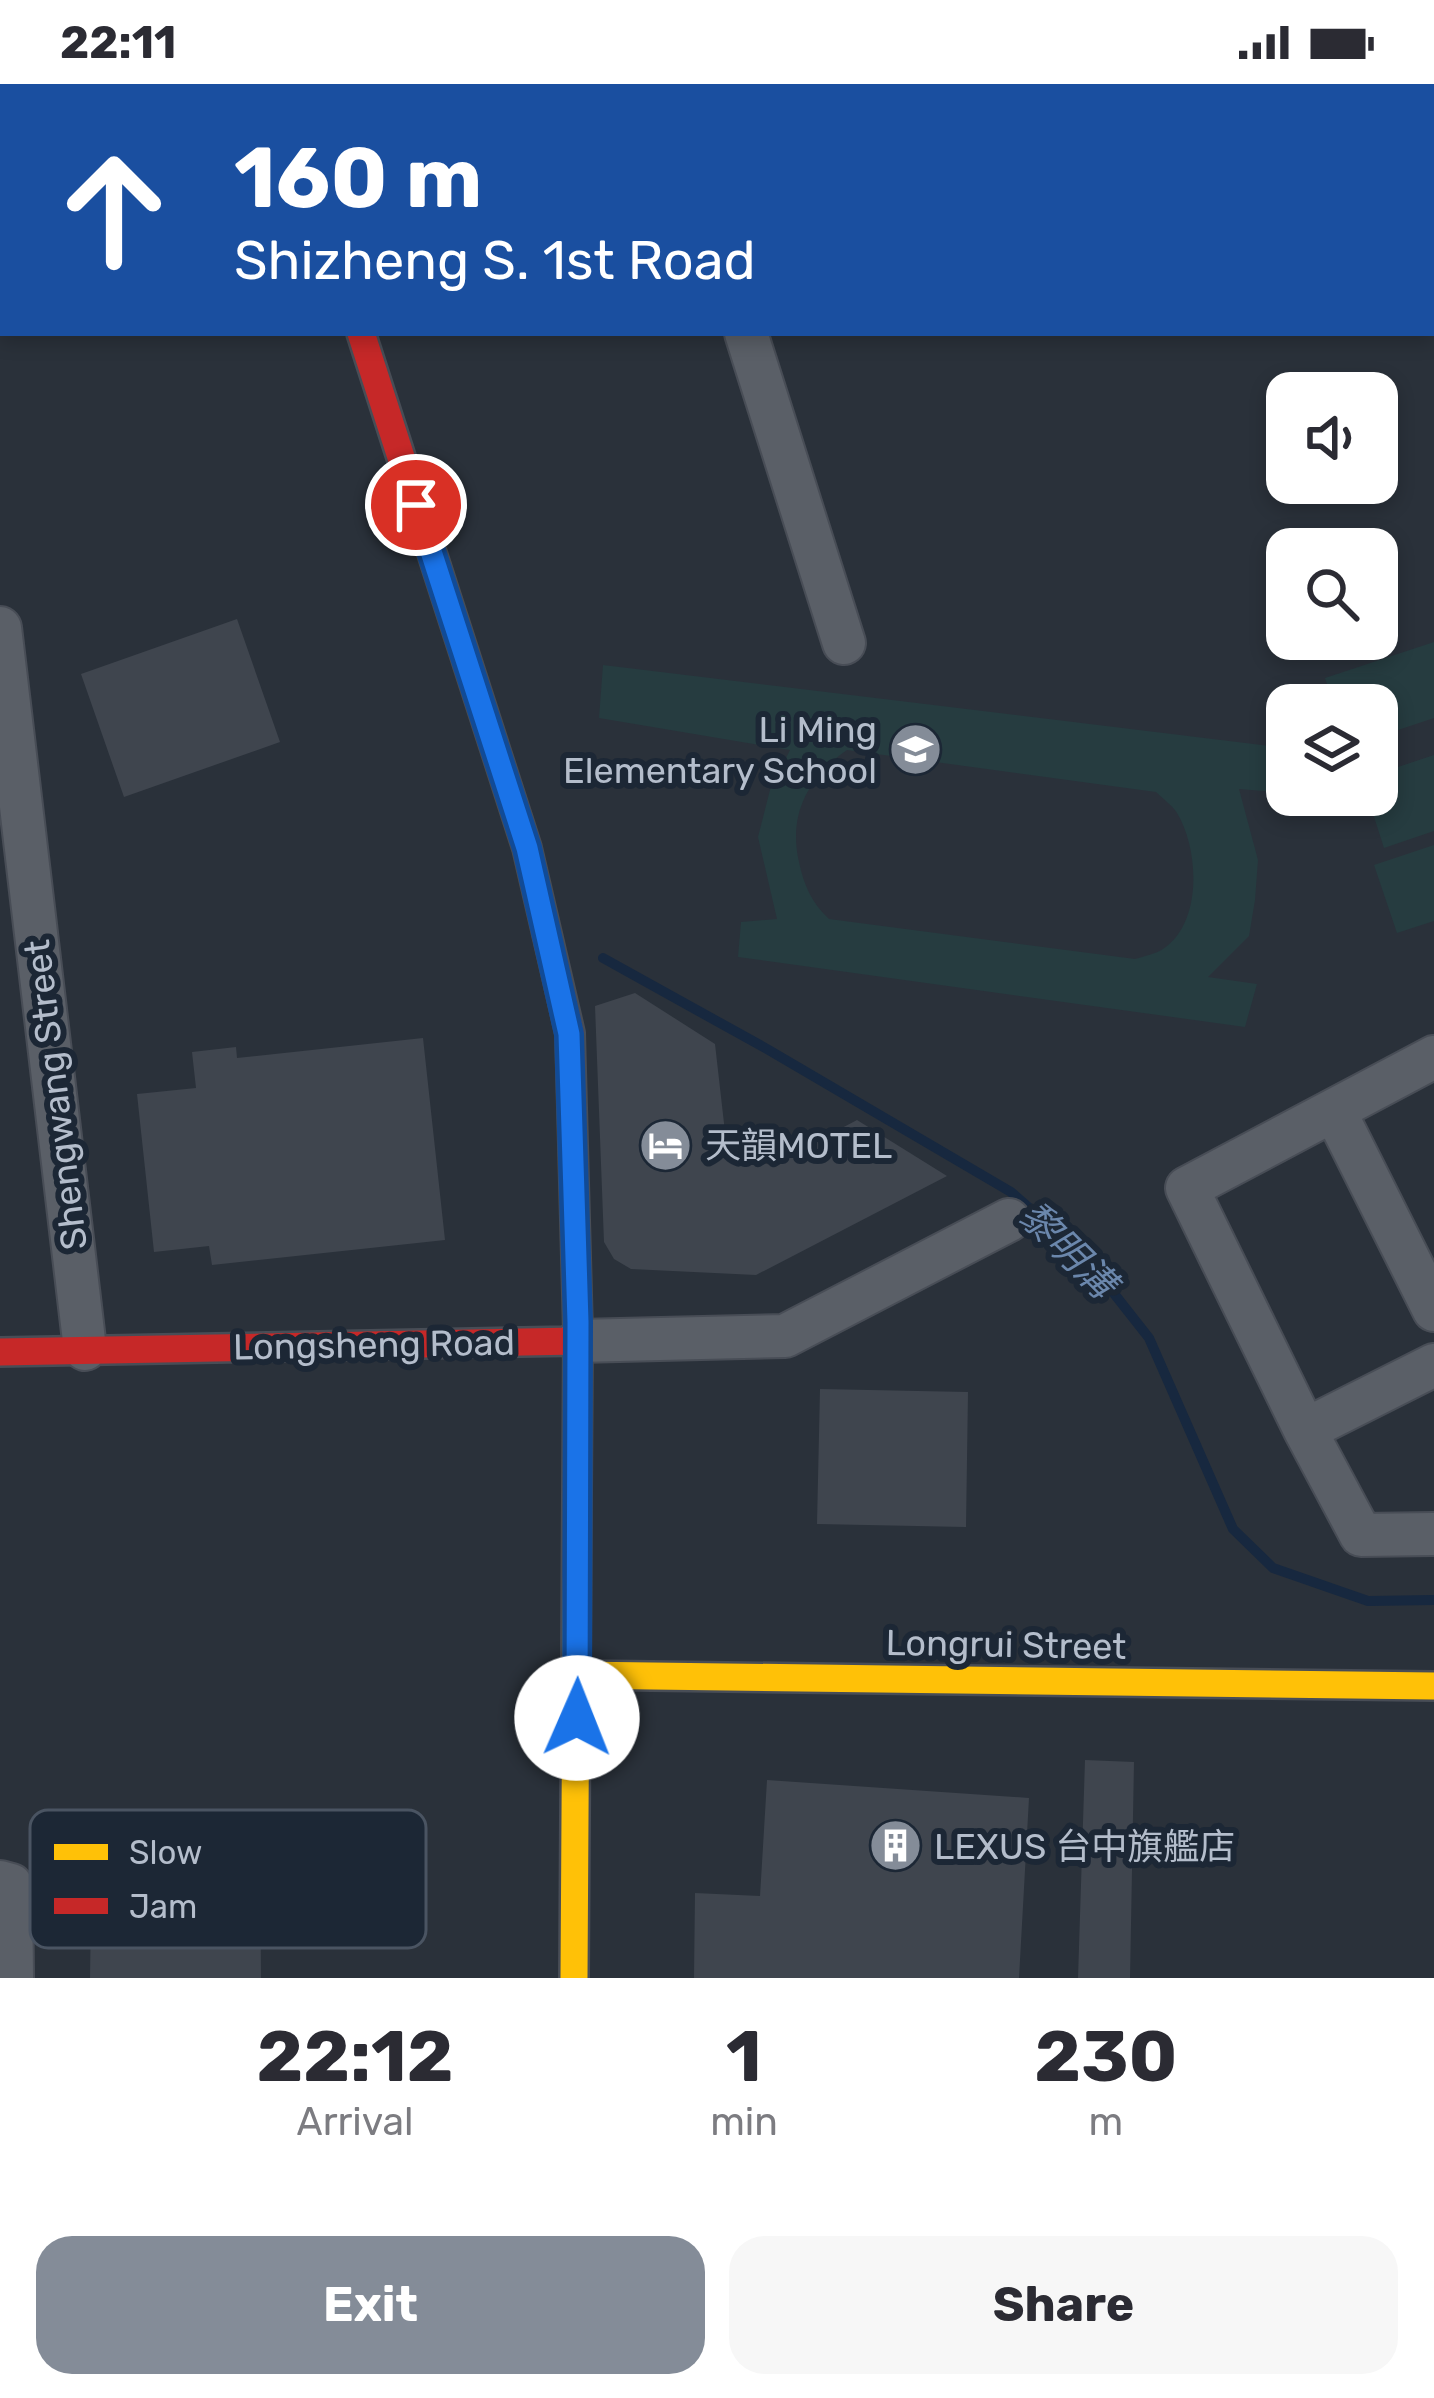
<!DOCTYPE html>
<meta charset="utf-8">
<style>
:root{--surface:#fff;--page:#f7f7f7;--text:#2b2b33;--muted:#7c7c81;--accent:#848c98}
body{margin:0;font-family:Rubik,"Noto Sans TC",sans-serif;background:var(--page);color:var(--text);height:100vh;display:flex;flex-direction:column;font-size:45px;white-space:nowrap}
*{box-sizing:border-box;margin:0}
p{font-size:39px;color:var(--muted)}
.icon{flex:none;width:66px;height:66px;fill:none;stroke:currentColor;stroke-width:2;stroke-linecap:round;stroke-linejoin:round}
.map{position:relative;height:1894px;overflow:hidden}
.drawer{display:flex;flex-direction:column;background:var(--surface);flex:1}
.drawer>*{flex:none}
.hud{position:absolute;left:0px;top:0px;width:1434px;height:252px;box-shadow:0 6px 18px #0003;background:#1a4fa0;color:#fff;overflow:hidden}
.tools{position:absolute;left:1266px;top:288px;display:grid;gap:24px}
.tools a{display:grid;place-items:center;width:132px;height:132px;border-radius:24px;background:var(--surface);box-shadow:0 6px 18px #0003;font-size:60px}
.pin{position:absolute;display:grid;place-items:center;width:102px;height:102px;color:#fff;margin:-51px;border:6px solid #fff;border-radius:50%;box-shadow:0 3px 12px #0007}
.me{position:absolute;width:132px;margin:-66px;rotate:1deg;stroke-linejoin:round;filter:drop-shadow(0 0 9px #0008)}
.turn{display:flex;align-items:center;gap:42px;height:252px;padding:0 36px;font-size:54px}
.turn .icon{width:156px;height:156px;stroke-width:2.5}
.turn b{display:block;font-size:84px;line-height:102px}
.eta{display:flex;justify-content:space-evenly;align-items:center;height:204px;text-align:center}
.eta b{font-size:72px;font-weight:700;line-height:84px}
.action{display:flex;gap:24px;margin-top:auto;padding:24px 36px}
.action a{flex:1;height:138px;border-radius:36px;background:var(--accent);color:#fff;font-size:48px;font-weight:700;line-height:138px;text-align:center}
.action a+a{background:var(--page);color:var(--text)}
.status{display:flex;justify-content:space-between;align-items:center;height:84px;padding:0 60px;background:var(--surface);direction:ltr}
.status svg{height:33px;fill:currentColor}
.map>svg:first-child{display:block}
</style>
<div class="status"><b>22:11</b><svg viewBox="0 0 49 12"><path d="M0 12V9h3v3zM5 12V6h3v6zM10 12V3h3v9zM15 12V0h3v12zM26 1h20v11H26zM47 4h2v5h-2z"/></svg></div>
<div class="map">
<svg width="1434" height="1894" viewBox="0 0 1434 1894">
<rect width="100%" height="100%" fill="#2a313a"/>
<path fill="#263c40" fill-rule="evenodd" d="M1434 558V634L1377 653V621H1334L1325 594Z
M603 581 1287 664V709L1239 705 1258 776 1255 816 1249 852 1208 893 1257 900 1245 943 738 873 741 838 777 835 758 753 770 706 790 666 599 634ZM847 666 1156 708C1163 715 1172 721 1177 729 1199 765 1203 839 1163 865 1156 870 1144 872 1135 875L829 835C812 819 804 802 799 778 788 731 808 693 847 666Z
M1434 671V747L1384 764 1367 711H1377V690Z
M1434 761V837L1397 849 1374 781Z"/>
<g fill="none" stroke-linecap="round" stroke-linejoin="round">
<path stroke="#17283f" stroke-width="10" d="M603 874 767 965 1011 1108 1086 1174 1149 1254 1233 1445 1273 1484 1368 1517 1434 1516"/>
</g>
<path fill="#3f454e" d="M237 535 280 658 124 713 81 590Z
M635 909 715 960 725 1048 737 1074 772 1081 857 1036 947 1092 756 1191 631 1185 614 1175 604 1158 595 922Z
M423 954 445 1156 212 1181 209 1162 154 1168 137 1010 196 1004 192 968 236 963 237 974Z
M820 1305 968 1308 966 1443 817 1440Z
M1085 1676 1134 1678 1130 1894H1078Z
M767 1696 1029 1714 1019 1894H694L695 1809 760 1812Z
M92 1757 260 1758 261 1894H90Z"/>
<g fill="none" stroke-linecap="round" stroke-linejoin="round">
<defs>
<path id="street" d="M669 0 670 3
M746 249 844 559
M0 544 85 1265
M1434 973 1187 1104 1305 1346 1361 1451 1434 1450
M1334 1026 1434 1226
M578 1257 785 1252 1009 1136
M1305 1346 1434 1281
M0 1798 11 1801 12 1894"/>
<path id="slow" d="M577 1591 1434 1602
M574 1894 578 1248"/>
<path id="jam" d="M280 0 281 3
M361 249 527 764 570 949 578 1248
M0 1268 578 1257"/>
</defs>
<use href="#street" stroke="#484d56" stroke-width="46"/>
<use href="#slow" stroke="#484d56" stroke-width="32"/>
<use href="#jam" stroke="#484d56" stroke-width="32"/>
<use href="#street" stroke="#5a5f67" stroke-width="42"/>
<use href="#slow" stroke="#ffc107" stroke-width="27"/>
<use href="#jam" stroke="#c62828" stroke-width="27"/>
</g>
<g fill="none" stroke-linecap="round" stroke-linejoin="round">
<defs>
<path id="route" d="M416 421 527 764 569 950 578 1238 577 1634"/>
</defs>
<use href="#route" stroke="#114b97" stroke-width="30"/>
<use href="#route" stroke="#1a73e8" stroke-width="21"/>
</g>
<defs>
<symbol id="school-disc" viewBox="-11 -11 22 22"><circle r="9.5" fill="#848c98" stroke="#1c2735"/><path d="M0-5L7-2L0 1L-7-2ZM-4 1L0 2.5L4 1V4Q0 6-4 4Z" fill="#fff"/></symbol>
<symbol id="hotel-disc" viewBox="-11 -11 22 22"><circle r="9.5" fill="#848c98" stroke="#1c2735"/><path d="M-6-4.5h1.5V1H6V5H4.5V3h-9V5H-6ZM-4 0a1.8 1.8 0 1 1 3.6 0ZM.5 0V-2.5h3Q6-2.5 6 0Z" fill="#fff"/></symbol>
<symbol id="building-disc" viewBox="-11 -11 22 22"><circle r="9.5" fill="#848c98" stroke="#1c2735"/><path d="M-4-6H4V6H1V3H-1V6H-4ZM-2.5-4.3h1.7v1.8h-1.7ZM.8-4.3h1.7v1.8H.8ZM-2.5-1h1.7V.8h-1.7ZM.8-1h1.7V.8H.8Z" fill="#fff"/></symbol>
</defs>
<g fill-rule="evenodd">
<use href="#school-disc" x="886" y="636" width="59" height="59"/>
<use href="#hotel-disc" x="636" y="1032" width="59" height="59"/>
<use href="#building-disc" x="866" y="1732" width="59" height="59"/>
</g>
<g text-anchor="middle" stroke-width="12" stroke-linejoin="round" paint-order="stroke">
<g font-size="36" fill="#b4bdcb" stroke="#1c2735" text-anchor="start">
<text x="877" y="658" text-anchor="end">Li Ming<tspan x="877" dy="41">Elementary School</tspan></text>
<text x="705" y="1074">天韻MOTEL</text>
<text x="934" y="1775">LEXUS 台中旗艦店</text>
</g>
<g font-size="36" fill="#b4bdcb" stroke="#1c2735">
<text transform="translate(55 1011) rotate(-97)" y="13">Shengwang Street</text>
<text transform="translate(374 1260) rotate(-1)" y="13">Longsheng Road</text>
<text transform="translate(1006 1560) rotate(1)" y="13">Longrui Street</text>
</g>
<g font-size="39" font-style="italic" fill="#6b87ac" stroke="#1c2735">
<text transform="translate(1068 1165) rotate(45)" y="14">黎明溝</text>
</g>
</g>
<rect x="30" y="1726" width="396" height="138" rx="18" fill="#1c2735" stroke="#4a5462" stroke-width="3"/>
<rect x="54" y="1760" width="54" height="16" fill="#ffc107"/>
<rect x="54" y="1814" width="54" height="16" fill="#c62828"/>
<g font-size="33" fill="#b4bdcb">
<text x="129" y="1780">Slow</text>
<text x="129" y="1834">Jam</text>
</g>
</svg>
<div class="tools">
<a><svg class="icon" aria-label="sound" viewBox="0 0 24 24"><path d="M4 9h4l5-4v14l-5-4H4zM17 9q2 3 0 6"/></svg></a>
<a><svg class="icon" aria-label="search" viewBox="0 0 24 24"><circle cx="10" cy="10" r="6"/><path d="M15 15l6 6"/></svg></a>
<a><svg class="icon" aria-label="layers" viewBox="0 0 24 24"><path d="M12 4l9 5-9 5-9-5zM3 14l9 5 9-5"/></svg></a>
</div>
<div class="pin" style="left:416px;top:421px;background:#d93025"><svg class="icon" aria-label="arrive" viewBox="0 0 24 24"><path d="M6 21V4h12l-3 4 3 4H6"/></svg></div>
<svg class="me" style="left:577px;top:1634px" viewBox="-20 -20 40 40"><circle r="19" fill="#fff"/><path d="M0-13L10 11 0 6-10 11z" fill="#1a73e8"/></svg>
<div class="hud">
<div class="turn"><svg class="icon" aria-label="ahead" viewBox="0 0 24 24"><path d="M12 20V5M6 11l6-6 6 6"/></svg><div><b>160 m</b>Shizheng S. 1st Road</div></div>
</div>
</div>
<section class="drawer">
<div class="eta">
<div><b>22:12</b><p>Arrival</p></div>
<div><b>1</b><p>min</p></div>
<div><b>230</b><p>m</p></div>
</div>
<div class="action"><a>Exit</a><a>Share</a></div>
</section>
